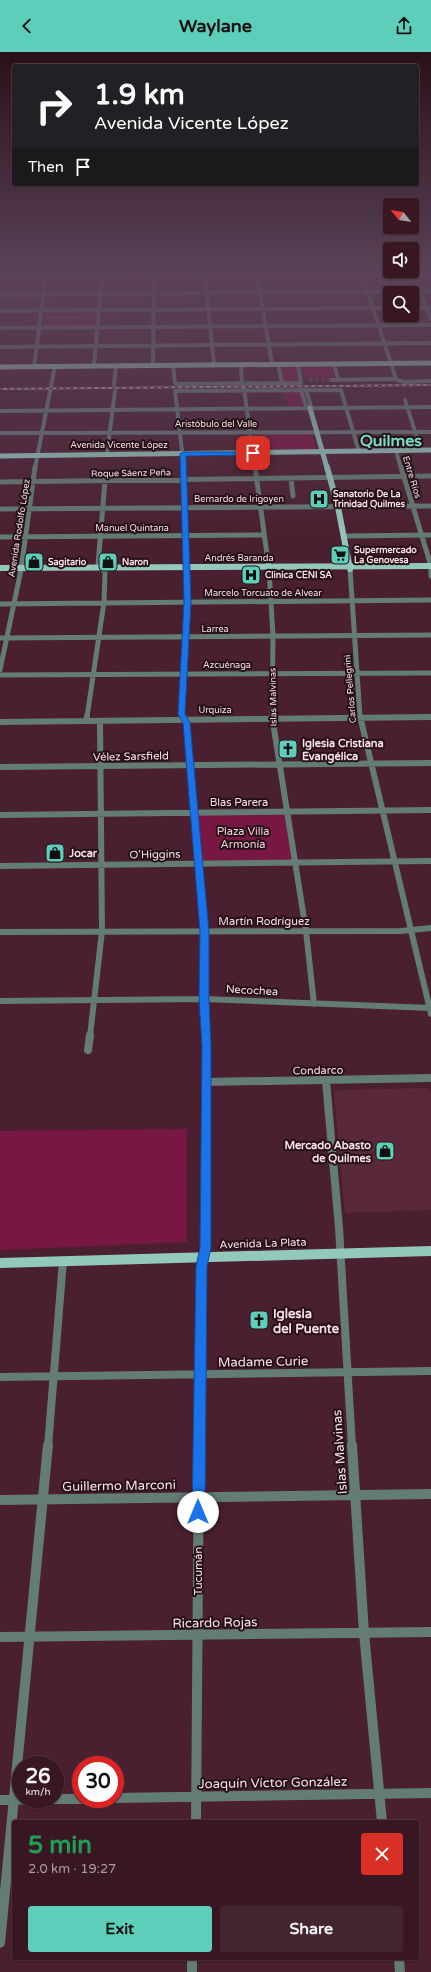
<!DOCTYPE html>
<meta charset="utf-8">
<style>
:root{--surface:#381723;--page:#432430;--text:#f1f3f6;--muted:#ab9fa6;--line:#523641;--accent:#5dceb9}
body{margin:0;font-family:"Varela Round",sans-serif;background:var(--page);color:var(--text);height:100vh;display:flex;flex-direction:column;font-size:15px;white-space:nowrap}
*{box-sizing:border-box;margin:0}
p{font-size:13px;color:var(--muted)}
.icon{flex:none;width:22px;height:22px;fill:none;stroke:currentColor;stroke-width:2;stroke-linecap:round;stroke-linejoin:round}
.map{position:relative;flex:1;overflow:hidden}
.side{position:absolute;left:12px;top:1768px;width:407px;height:140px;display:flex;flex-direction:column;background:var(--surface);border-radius:4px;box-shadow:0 1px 3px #0004,0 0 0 1px var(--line)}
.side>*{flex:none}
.banner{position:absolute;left:12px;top:12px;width:407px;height:122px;border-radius:4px;box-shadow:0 1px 3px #0004,0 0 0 1px var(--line);background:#202124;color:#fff;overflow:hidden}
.needle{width:26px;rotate:300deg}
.fabs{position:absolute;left:383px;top:146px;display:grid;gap:8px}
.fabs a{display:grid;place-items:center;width:36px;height:36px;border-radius:4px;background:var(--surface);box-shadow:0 1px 3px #0004,0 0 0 1px var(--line);font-size:20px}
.speed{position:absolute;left:12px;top:1704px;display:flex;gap:8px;font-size:20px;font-weight:700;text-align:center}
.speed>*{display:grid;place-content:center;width:52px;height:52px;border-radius:50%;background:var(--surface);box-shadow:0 1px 3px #0004,0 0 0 1px var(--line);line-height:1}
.speed small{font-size:10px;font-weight:400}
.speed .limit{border:6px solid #d22;background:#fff;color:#111}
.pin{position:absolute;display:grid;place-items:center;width:34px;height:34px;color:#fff;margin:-17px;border-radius:8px;box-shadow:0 2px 6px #0006}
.me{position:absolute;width:44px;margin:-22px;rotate:0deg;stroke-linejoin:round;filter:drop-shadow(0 0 3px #0008)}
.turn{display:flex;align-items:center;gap:14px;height:84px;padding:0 16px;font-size:18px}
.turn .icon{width:52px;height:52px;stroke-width:2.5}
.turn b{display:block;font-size:28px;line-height:34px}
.then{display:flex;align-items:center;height:38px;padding:0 16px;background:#0003;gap:8px;font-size:15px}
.round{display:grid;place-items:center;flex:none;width:42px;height:42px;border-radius:4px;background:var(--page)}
.headline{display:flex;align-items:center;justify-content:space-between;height:68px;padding:0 16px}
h1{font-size:24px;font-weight:700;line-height:30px;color:#1e9e55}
.action{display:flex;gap:8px;margin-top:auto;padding:8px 16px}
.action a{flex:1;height:46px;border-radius:4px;background:var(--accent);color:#111;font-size:16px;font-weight:700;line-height:46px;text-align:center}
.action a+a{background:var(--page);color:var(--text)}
header{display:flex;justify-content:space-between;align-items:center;height:52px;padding:0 16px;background:var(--accent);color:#111;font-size:18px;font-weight:700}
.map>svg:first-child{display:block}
</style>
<header><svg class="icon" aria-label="back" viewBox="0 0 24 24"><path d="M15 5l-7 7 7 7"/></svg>Waylane<svg class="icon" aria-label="share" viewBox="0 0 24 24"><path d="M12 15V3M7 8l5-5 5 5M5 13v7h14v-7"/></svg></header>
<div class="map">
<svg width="431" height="1920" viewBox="0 0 431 1920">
<rect width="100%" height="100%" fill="#4a1f2f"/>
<path fill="#5a283b" d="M426 1036 430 1038 431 1042V1158L345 1161 334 1040 339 1038Z"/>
<path fill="#791743" d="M99 258 97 275H43L46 259Z
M300 313H331L334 325H303Z
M280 314H296L301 330 284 331Z
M281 339H302L308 355H289Z
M255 382H312L317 399 257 400Z
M287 760 295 811 198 812 193 761Z
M187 1077V1190L0 1198V1079Z"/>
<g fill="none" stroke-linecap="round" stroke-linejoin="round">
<path stroke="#653c4b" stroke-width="4" stroke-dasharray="4 2" stroke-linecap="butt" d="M309 328H332"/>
<path stroke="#637c76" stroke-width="4" d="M205 223 214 313
M257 223 272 312
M362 223 396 327
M413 223 431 267
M0 226 431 223
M0 243 431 239
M412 256 431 255
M0 259 390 256
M0 276 431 273
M0 295 431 291
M278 312 282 331
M334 312 338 327
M173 313 175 331 177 332 301 331 298 312
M241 313 242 331
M94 314 102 223
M153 314 154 223
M34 315 46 223
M332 328 393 327 405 330 431 329
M114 333 116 314
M244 337 255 416
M301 338 306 354 310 356
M306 338 311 354 310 356
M405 348 421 398
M0 359 431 355
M0 381 431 380
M396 399 401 416
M107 402 115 339
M35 416 55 314
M184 416 175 339 341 338 359 400"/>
<path stroke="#637c76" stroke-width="5" d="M183 415 187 550 182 662 183 665
M255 415 269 517 273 584 272 665
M401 415 431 514V524
M291 427 293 444
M0 430 431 424
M0 457 431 454
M344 484 431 483
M0 485 264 483
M350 517 360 665
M0 552 431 548
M0 586 431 583
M0 618 21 518 35 415
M0 623 431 621
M87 665 104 550 105 520 98 513 105 429"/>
<path stroke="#637c76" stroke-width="6" d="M183 664 187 671 204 879V947L206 984
M272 664 306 879 314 952
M360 664 431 962
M86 669 87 664
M0 670 431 665
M0 715 431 711
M0 763 431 758
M0 814 431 809
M0 880 401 879 431 876
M0 949 204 947 431 956
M90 984 102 879 100 669"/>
<path stroke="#637c76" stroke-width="8" d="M88 998 90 983
M326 1029 339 1176 352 1394
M206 1030 431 1026
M0 1325 431 1319
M48 1394 63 1209
M199 1394 201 1213 206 1196V983"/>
<path stroke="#637c76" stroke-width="10" d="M352 1393 364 1581 382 1770
M0 1448 431 1442
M0 1585 431 1580
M115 1746 431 1741
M55 1747H81
M0 1748 48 1747
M196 1770 199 1393
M0 1891 48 1393
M192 1906V1920
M399 1906 400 1920"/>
<path stroke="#93c9bc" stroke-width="5" d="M0 315 431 311
M310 356 327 416
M0 404 431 398"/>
<path stroke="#93c9bc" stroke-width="6" d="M327 415 338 455 350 517
M0 516 431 514"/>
<path stroke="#93c9bc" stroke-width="10" d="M0 1211 431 1199"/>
<defs>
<path id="rail" d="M0 337 431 333"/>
</defs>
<use href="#rail" stroke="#c8a7b2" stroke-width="2"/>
<use href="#rail" stroke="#241117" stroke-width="1" stroke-dasharray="3.5" stroke-linecap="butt"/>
</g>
<linearGradient id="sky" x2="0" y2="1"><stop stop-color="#29111a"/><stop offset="0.45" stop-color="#5a4258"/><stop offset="1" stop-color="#5a4258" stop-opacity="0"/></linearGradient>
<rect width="431" height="492" fill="url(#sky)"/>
<path fill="#1a73e8" stroke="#114b97" d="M183 400H253L256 401 253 403 186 404 191 550 185 662 190 671 209 880V947L211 994V1196L207 1214 205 1460 203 1464 198 1465 194 1464 192 1460 196 1214 200 1196 202 994 199 947 200 880 183 671 178 662 184 550 180 402Z"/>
<defs>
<symbol id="hospital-square" viewBox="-11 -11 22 22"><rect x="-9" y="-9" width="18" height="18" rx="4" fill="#5dceb9" stroke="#241117"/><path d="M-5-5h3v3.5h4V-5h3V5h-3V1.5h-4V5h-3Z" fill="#111"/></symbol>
<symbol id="supermarket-square" viewBox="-11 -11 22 22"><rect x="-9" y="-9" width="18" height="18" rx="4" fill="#5dceb9" stroke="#241117"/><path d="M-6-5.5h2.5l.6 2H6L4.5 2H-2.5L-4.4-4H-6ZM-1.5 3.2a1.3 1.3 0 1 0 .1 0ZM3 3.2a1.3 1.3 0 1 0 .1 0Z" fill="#111"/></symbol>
<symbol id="shop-square" viewBox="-11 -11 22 22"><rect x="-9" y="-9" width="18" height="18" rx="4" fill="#5dceb9" stroke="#241117"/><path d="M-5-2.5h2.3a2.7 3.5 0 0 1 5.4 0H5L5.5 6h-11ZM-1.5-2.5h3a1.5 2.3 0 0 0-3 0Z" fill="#111"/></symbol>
<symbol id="church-square" viewBox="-11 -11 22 22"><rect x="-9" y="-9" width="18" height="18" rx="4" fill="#5dceb9" stroke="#241117"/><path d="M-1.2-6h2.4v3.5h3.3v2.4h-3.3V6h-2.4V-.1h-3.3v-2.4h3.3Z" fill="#111"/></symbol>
</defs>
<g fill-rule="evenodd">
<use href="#hospital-square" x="308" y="436" width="22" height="22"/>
<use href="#supermarket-square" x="329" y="492" width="22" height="22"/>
<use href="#shop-square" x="23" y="499" width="22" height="22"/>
<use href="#shop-square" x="97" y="499" width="22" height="22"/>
<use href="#hospital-square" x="240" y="512" width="22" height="22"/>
<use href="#church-square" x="277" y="686" width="22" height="22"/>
<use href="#shop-square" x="44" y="790" width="22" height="22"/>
<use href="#shop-square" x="374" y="1088" width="22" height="22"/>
<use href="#church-square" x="248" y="1257" width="22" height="22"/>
</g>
<g text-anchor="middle" stroke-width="4" stroke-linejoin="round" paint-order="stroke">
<g font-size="9" fill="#fcdfe7" stroke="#241117">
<text x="216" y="375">Aristóbulo del Valle</text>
<text x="119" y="396">Avenida Vicente López</text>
<text transform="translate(131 421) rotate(-1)" y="3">Roque Sáenz Peña</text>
<text transform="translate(412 425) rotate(73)" y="3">Entre Ríos</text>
<text x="239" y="450">Bernardo de Irigoyen</text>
<text transform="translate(19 476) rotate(-81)" y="3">Avenida Rodolfo López</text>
<text x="132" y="479">Manuel Quintana</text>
<text x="239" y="509">Andrés Baranda</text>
<text x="263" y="544">Marcelo Torcuato de Alvear</text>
<text x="215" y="580">Larrea</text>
<text x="227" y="616">Azcuénaga</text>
<text transform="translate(350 637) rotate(-95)" y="3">Carlos Pellegrini</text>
<text transform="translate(273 645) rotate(-91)" y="3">Islas Malvinas</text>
<text x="215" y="661">Urquiza</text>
</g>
<g font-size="9" font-weight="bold" fill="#fcdfe7" stroke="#241117" text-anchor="start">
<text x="333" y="445">Sanatorio De La<tspan x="333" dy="10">Trinidad Quilmes</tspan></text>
<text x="354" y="501">Supermercado<tspan x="354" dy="10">La Genovesa</tspan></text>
<text x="48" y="513">Sagitario</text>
<text x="122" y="513">Naron</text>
<text x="265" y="526">Clinica CENI SA</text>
</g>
<g font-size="11" font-weight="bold" fill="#fcdfe7" stroke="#241117" text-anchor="start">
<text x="302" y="695">Iglesia Cristiana<tspan x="302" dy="13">Evangélica</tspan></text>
<text x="69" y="805">Jocar</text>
<text x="371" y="1097" text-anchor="end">Mercado Abasto<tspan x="371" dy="13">de Quilmes</tspan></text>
</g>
<g font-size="11" fill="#fcdfe7" stroke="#241117">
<text transform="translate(131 704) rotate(-1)" y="4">Vélez Sarsfield</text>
<text x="239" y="754">Blas Parera</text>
<text transform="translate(155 802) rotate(-1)" y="4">O'Higgins</text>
<text x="264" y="873">Martín Rodríguez</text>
<text transform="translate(252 938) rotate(3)" y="4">Necochea</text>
<text transform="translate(318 1018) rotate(-1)" y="4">Condarco</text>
<text transform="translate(263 1191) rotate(-2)" y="4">Avenida La Plata</text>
<text transform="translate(198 1519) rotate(-90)" y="4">Tucumán</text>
</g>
<g font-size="11" fill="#efd0d9" stroke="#241117">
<text x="243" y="783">Plaza Villa<tspan x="243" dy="13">Armonía</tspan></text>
</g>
<g font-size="13" font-weight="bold" fill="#fcdfe7" stroke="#241117" text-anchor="start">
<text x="273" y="1266">Iglesia<tspan x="273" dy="15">del Puente</tspan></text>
</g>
<g font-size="13" fill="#fcdfe7" stroke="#241117">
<text transform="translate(263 1309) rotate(-1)" y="5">Madame Curie</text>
<text transform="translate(339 1400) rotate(-94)" y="5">Islas Malvinas</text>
<text transform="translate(119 1433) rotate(-1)" y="5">Guillermo Marconi</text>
<text transform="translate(215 1570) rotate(-1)" y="5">Ricardo Rojas</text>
<text transform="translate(273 1730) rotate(-1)" y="5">Joaquín Víctor González</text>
</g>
<g font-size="16" font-weight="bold" fill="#77dcc8" stroke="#241117">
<text x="391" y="394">Quilmes</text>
</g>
</g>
</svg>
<div class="fabs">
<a><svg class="needle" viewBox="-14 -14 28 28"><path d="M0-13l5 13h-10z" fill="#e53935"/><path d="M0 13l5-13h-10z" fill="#ab9fa6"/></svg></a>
<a><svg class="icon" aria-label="sound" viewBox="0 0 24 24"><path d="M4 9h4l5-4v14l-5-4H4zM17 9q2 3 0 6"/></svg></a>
<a><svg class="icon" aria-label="search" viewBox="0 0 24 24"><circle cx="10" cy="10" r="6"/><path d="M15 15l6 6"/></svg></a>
</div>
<div class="speed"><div>26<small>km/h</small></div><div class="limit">30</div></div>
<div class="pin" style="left:253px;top:401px;background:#d93025"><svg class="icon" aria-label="arrive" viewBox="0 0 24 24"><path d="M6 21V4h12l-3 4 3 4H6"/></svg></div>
<svg class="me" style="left:198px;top:1460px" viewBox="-20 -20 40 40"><circle r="19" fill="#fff"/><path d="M0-13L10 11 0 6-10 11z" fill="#1a73e8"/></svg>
<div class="banner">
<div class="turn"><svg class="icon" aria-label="right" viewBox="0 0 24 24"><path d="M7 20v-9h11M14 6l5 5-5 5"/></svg><div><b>1.9 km</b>Avenida Vicente López</div></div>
<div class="then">Then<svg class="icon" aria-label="arrive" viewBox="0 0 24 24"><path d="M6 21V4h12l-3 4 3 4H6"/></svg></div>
</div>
<section class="side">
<div class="headline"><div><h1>5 min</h1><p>2.0 km · 19:27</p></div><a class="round" style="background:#d93025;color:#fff"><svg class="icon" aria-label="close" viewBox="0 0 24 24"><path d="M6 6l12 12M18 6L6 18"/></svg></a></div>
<div class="action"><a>Exit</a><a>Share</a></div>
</section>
</div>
